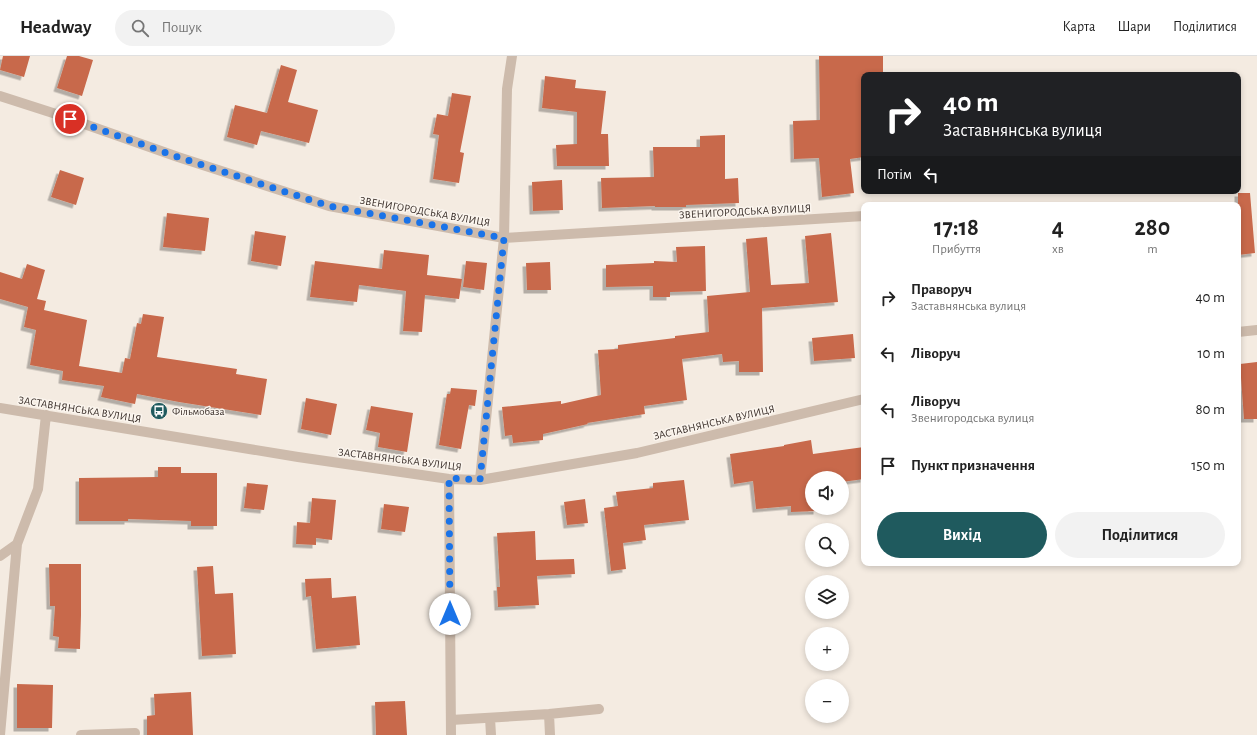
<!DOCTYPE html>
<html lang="uk">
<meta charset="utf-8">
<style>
:root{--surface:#fff;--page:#f2f2f2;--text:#222;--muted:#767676;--line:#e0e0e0;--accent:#1f5a5e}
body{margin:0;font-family:"Alegreya Sans",sans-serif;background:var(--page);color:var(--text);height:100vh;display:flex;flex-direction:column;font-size:15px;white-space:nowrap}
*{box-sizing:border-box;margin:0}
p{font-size:13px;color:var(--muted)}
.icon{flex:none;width:22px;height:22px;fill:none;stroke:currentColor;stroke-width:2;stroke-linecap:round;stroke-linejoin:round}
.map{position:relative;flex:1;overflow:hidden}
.panel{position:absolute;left:861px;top:146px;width:380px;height:364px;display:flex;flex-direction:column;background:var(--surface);border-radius:8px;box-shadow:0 2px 6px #0003}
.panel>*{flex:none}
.top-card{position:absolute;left:861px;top:16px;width:380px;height:122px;border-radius:8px;box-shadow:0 2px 6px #0003;background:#202124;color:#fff;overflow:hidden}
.fabs{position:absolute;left:805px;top:415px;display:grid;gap:8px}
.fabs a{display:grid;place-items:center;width:44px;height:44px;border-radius:50%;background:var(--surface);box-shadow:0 2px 6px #0003;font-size:20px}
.pin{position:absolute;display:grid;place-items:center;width:34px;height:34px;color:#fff;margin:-17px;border:2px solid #fff;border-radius:50%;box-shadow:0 1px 4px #0007}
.me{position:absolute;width:44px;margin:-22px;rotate:0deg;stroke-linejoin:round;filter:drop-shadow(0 0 3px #0008)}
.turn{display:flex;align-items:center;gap:14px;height:84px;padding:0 16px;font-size:18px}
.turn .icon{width:52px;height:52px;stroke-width:2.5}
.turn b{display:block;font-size:28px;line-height:34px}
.then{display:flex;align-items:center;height:38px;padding:0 16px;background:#0003;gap:8px;font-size:15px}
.eta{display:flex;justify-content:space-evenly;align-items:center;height:68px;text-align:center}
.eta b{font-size:24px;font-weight:600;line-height:28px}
.cta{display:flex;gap:8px;margin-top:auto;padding:8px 16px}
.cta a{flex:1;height:46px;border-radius:24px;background:var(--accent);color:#fff;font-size:16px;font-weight:600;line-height:46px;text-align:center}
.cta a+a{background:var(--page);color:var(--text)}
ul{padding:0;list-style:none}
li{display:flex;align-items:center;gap:12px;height:56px;padding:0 16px}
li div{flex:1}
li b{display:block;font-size:15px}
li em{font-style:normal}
header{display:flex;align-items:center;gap:24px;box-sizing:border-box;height:56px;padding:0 20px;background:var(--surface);border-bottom:1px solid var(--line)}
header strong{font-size:19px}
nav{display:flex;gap:22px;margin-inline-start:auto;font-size:14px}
.search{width:280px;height:36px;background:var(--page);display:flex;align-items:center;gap:10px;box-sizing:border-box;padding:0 14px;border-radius:22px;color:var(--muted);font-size:15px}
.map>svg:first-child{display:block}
</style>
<header>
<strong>Headway</strong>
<div class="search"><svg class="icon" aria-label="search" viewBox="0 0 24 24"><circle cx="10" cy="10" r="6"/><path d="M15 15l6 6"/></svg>Пошук</div>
<nav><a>Карта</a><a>Шари</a><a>Поділитися</a></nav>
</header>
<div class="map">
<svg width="1257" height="679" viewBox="0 0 1257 679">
<defs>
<filter id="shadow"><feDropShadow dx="-3.5" dy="3.5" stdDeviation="0" flood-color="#0004"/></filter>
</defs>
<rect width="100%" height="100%" fill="#f4ebe1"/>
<path fill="#c8694b" filter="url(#shadow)" d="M3 0H30L24 21 0 14Z
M67 0H79L93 4 82 40 57 32Z
M819 0H883V19H864V101L850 103 854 137 822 141 819 102 794 103 793 65 820 64Z
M281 9 297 14 288 46 318 54 309 87 261 75 257 89 227 81 235 49 267 57Z
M545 20 576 24 575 32 606 35 601 78H608L609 110H557L556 89 577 88V56L542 52Z
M452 37 471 40 460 96 464 97 459 127 433 123 439 79 433 78 437 58 448 60Z
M725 79V123L738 122 739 147 686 149V151H655V150L602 152 601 122 654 121 653 91H700V80Z
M60 114 84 122 76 149 51 141Z
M562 124 563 154 533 155 532 126Z
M1238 137H1250L1255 197 1238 199Z
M167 157 209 162 205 195 163 191Z
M255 175 286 180 281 210 251 205Z
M831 177 838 246 762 252 763 316H739V305L723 306 722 298 682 303 687 344 644 350 645 358 587 367 588 368 543 378V384L513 387 512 379 505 380 502 351 561 345V348L601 339 598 294 618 293V289L675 282V280L709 276 707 240 750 236 746 183 767 181 771 229 809 227 805 180Z
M705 190 706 235 670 236V241H653V230L606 231V209L654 207V205L677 206 676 191Z
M384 194 429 199 427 219 462 223 459 243 425 239 422 276 403 275 406 235 359 229 357 246 310 241 315 205 382 213Z
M466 205 487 207 484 234 463 231Z
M550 206 551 234H527L526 207Z
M27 208 45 214 37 243 46 245 44 254 87 264 79 310 122 317 125 302 130 303 137 267 141 268 143 258 164 261 157 301 237 313 236 318 267 323 261 359 179 346 137 338 135 348 101 341 104 330 62 324 63 315 30 309 36 274 24 271 28 251 0 243V216L22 223Z
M853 278 855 302 814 305 812 282Z
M1257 306V363H1244L1240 308Z
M451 332 477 334 475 350 469 349 461 393 439 389 447 338H450Z
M306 342 337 348 331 379 301 373Z
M371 350 413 357 407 396 378 391 380 377 366 374Z
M811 384 813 398 864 391V423L842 426V422H812V452H817V455L791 456V450L756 453 753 425 734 428 730 398 784 390V389Z
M158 411H181V417H217V470H191V465L128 463V465H79V422L158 421Z
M684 424 689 464 644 469 646 484 623 487 626 513 611 515 604 452 618 450 616 436 653 432V427Z
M247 427 268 429 264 454 244 452Z
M312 442 336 444 332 484 316 482V489L296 488 297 466 310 467Z
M585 443 588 467 567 469 564 446Z
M384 448 409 451 405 476 381 473Z
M535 475 536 504 574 503 575 518 537 520 539 549 498 551 497 531H500L497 477Z
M49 508H81V559L80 593 58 592 59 581 53 580 55 550H50Z
M213 510 215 538 233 537 236 598 202 600 197 511Z
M331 522 332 542 356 540 360 589 316 593 311 540 306 541 305 523Z
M17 628 53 629 52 672H17Z
M191 636 193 679H147V660L155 659 154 638Z
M405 645 407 679H376L375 646Z"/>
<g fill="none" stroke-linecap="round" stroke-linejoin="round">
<path stroke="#cdbbac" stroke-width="10" d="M0 40 56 58 178 101 329 150 504 182 864 160
M1238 276 1257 274
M0 352 298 401 449 423 480 424 637 397 864 343
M449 423 451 679
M480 424 504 182 507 33 512 0
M0 500 17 488
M549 658 550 679
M490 662 491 679
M451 664 549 658 599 653
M0 679 17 488 38 433 46 359
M81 679 135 677"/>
</g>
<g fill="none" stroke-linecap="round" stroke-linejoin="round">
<path stroke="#1a73e8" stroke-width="7" stroke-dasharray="0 12.6" d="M70 63 178 101 329 150 504 182 480 424 449 422 450 558"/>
</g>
<defs>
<symbol id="bus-disc" viewBox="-11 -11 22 22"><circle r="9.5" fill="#1f5a5e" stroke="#fbf5ee"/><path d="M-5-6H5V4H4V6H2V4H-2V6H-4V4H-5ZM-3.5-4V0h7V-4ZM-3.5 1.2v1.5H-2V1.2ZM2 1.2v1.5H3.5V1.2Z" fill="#fff"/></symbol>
</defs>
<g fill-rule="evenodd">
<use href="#bus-disc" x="149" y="345" width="20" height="20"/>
</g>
<g text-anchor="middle" stroke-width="3" stroke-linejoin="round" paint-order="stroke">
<g font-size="11" fill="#3b302b" stroke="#fbf5ee">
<text transform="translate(425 155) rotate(10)" y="4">ЗВЕНИГОРОДСЬКА ВУЛИЦЯ</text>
<text transform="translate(745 155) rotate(-3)" y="4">ЗВЕНИГОРОДСЬКА ВУЛИЦЯ</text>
<text transform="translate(80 353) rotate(9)" y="4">ЗАСТАВНЯНСЬКА ВУЛИЦЯ</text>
<text transform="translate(714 366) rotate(-13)" y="4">ЗАСТАВНЯНСЬКА ВУЛИЦЯ</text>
<text transform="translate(400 403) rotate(7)" y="4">ЗАСТАВНЯНСЬКА ВУЛИЦЯ</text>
</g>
<g font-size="11" fill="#3b302b" stroke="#fbf5ee" text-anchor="start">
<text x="172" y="359">Фільмобаза</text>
</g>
</g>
</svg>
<div class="fabs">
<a><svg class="icon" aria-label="sound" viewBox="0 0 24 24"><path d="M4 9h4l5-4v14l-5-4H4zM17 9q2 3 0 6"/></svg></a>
<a><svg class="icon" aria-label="search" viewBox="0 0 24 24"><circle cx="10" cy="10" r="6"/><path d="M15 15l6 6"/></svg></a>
<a><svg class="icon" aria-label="layers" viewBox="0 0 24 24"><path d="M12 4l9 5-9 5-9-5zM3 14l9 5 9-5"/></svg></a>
<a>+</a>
<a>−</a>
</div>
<div class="pin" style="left:70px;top:63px;background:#d93025"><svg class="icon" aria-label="arrive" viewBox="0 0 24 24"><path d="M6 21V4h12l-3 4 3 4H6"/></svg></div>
<svg class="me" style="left:450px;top:558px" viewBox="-20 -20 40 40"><circle r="19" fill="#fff"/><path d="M0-13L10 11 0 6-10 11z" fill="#1a73e8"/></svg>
<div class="top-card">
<div class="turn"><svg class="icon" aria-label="right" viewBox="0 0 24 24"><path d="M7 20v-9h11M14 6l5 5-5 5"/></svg><div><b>40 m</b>Заставнянська вулиця</div></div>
<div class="then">Потім<svg class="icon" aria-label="left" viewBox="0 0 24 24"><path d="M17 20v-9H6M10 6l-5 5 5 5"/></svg></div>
</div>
<section class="panel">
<div class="eta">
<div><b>17:18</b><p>Прибуття</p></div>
<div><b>4</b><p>хв</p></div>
<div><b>280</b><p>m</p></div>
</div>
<ul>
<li><svg class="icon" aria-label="right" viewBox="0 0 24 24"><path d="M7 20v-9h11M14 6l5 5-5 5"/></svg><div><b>Праворуч</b><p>Заставнянська вулиця</p></div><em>40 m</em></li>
<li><svg class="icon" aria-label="left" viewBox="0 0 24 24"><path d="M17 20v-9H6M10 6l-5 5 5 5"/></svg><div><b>Ліворуч</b></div><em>10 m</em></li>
<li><svg class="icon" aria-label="left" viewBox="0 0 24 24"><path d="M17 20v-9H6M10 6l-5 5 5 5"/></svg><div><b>Ліворуч</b><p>Звенигородська вулиця</p></div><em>80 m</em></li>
<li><svg class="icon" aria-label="arrive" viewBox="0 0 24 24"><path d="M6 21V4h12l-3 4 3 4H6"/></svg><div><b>Пункт призначення</b></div><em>150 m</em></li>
</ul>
<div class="cta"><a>Вихід</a><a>Поділитися</a></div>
</section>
</div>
